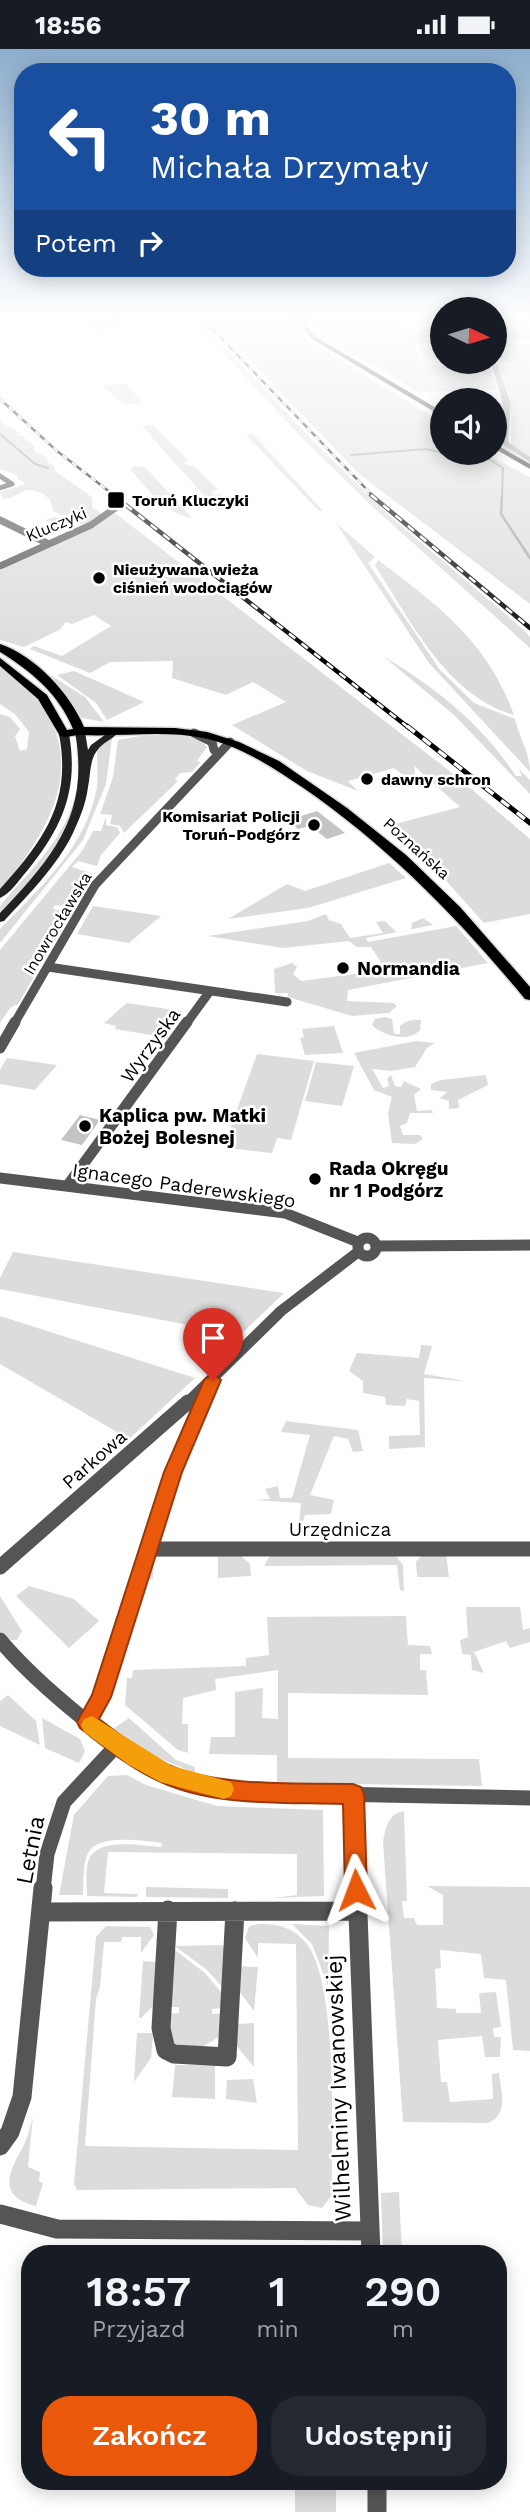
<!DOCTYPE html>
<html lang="pl">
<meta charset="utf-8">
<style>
:root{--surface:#171b24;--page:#242831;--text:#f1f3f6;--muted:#9ea1a6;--accent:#ea580c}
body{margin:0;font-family:"Work Sans",sans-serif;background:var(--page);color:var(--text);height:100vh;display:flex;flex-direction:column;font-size:26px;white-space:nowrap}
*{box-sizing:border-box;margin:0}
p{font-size:23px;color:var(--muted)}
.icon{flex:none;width:38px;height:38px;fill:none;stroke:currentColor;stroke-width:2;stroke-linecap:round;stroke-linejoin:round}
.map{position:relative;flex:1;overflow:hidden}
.drawer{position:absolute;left:21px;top:2196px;width:486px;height:245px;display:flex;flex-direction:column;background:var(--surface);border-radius:28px;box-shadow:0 4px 18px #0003}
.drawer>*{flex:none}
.top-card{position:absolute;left:14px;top:14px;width:502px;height:214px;border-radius:28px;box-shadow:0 4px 18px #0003;background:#1a4fa0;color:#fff;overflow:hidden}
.needle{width:46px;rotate:94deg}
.tools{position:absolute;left:430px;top:248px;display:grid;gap:14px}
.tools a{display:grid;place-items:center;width:77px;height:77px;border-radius:50%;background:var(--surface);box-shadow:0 4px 18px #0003;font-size:35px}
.pin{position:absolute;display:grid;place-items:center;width:60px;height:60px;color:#fff;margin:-72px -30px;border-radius:50% 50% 50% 0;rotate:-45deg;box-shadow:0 0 7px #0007}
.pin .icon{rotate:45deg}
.me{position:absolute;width:77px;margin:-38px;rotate:357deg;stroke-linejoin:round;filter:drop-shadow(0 0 5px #0008)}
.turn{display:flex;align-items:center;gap:24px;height:147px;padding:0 21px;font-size:32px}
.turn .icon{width:91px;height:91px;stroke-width:2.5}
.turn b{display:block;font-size:49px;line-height:60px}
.then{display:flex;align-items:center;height:66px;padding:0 21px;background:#0003;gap:14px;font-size:26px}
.eta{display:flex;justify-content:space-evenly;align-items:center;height:119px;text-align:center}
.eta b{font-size:42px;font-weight:600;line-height:49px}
.primary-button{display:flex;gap:14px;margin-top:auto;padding:14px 21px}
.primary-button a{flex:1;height:80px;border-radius:28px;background:var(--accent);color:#fff;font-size:28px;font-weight:600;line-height:80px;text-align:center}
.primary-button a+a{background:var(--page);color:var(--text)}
.status{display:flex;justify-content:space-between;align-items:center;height:49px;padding:0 35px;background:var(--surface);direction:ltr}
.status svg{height:19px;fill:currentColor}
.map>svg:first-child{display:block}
</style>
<div class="status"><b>18:56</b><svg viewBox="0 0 49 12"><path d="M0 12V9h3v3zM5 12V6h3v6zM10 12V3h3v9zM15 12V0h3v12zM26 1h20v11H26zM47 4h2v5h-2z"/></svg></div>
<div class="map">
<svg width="530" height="2463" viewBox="0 0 530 2463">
<rect width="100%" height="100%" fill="#fff"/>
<path fill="#dcdcdc" d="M188 266H195L310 389 390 467 524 581 530 588V599L374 459 302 389Z
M207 266H299L295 274 301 285 312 294 443 374V404H484L530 428V555L358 424Z
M495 266H530V292L498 291 496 282 505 285 503 282 528 280 523 274 497 278Z
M314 269 401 272 402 277 408 280H443V293L413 296 422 316H457L458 313H489L460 316 489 318 497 340 417 343 381 320 317 288 310 278Z
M499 295H530V408L511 396V350L495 317 521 316 501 312 505 311 501 308 503 304 511 302 508 296V300H501Z
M126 335 143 354 124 355 102 336Z
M495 353H503L504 383 501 393H497L530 412V416L495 395Z
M0 370 5 375 4 378 8 380 6 377H9L20 385 15 386 22 387 35 398 34 402 48 409 46 412 54 417 55 422 88 445 92 449V458L102 465 86 476 66 471 54 476 52 480 60 483 45 480 50 474 45 471 56 468 60 471 57 474 66 468 53 462C52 448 42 441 26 441L10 449 0 450 3 449 0 443 26 435 17 429 18 426 0 420Z
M153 376 189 412 184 413 186 416 194 417 218 441 212 442 213 446 222 445 233 460 217 461 142 377Z
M253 385 323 462H319L246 386Z
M135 417 145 418 192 469C166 465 146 439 130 420Z
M115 464 456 727 530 790V865L484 874 395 775 460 758 414 717 415 724 409 731 394 719 348 732 358 742 307 722 232 676 286 653 253 633 226 646 172 629 173 612 110 613 90 624 30 600 34 597 62 607 111 577 94 566 72 575 66 573 59 581 24 598 0 591V522C36 497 79 488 115 464Z
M336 474 375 508 368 514 440 621 474 654 515 670C519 688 530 704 530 723L429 614Z
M378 511C439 557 487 592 514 666 446 646 412 573 375 517Z
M383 607C437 640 481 674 516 727H522L519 720 530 731V745L454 666Z
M0 618C97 685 65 765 0 841V665L10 668 20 680 15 687 20 702 27 700 29 683 15 665 0 655Z
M74 622 144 653 107 671 96 654 57 626Z
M47 624 85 648 104 673 82 669Z
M140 687C159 686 195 682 207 698L197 712 201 713 192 723 180 724 175 731 178 732 124 784 120 777 110 775 112 766 100 765 113 728 118 691Z
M112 689 106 735 83 791 0 894V880C40 839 87 797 97 738 98 725 97 712 97 699Z
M77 690C78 702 82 716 81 728 77 782 35 828 0 866V857C30 821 69 787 77 738 80 722 75 704 77 690Z
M106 768V776L117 778 120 784 101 806 97 817 78 812 72 818 93 825 87 826 71 850 75 852 64 857 55 856 53 860 61 862 64 869 68 870 18 955 10 959 0 974V901L82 802 93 782H101Z
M389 814 406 829 308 859 228 870 287 835 305 842Z
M93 857 161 867 129 894 77 885Z
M326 865 329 871 341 875 350 889 383 884 376 873 385 872 396 883 411 880 412 874 423 869 433 876 366 889 368 893 456 877 488 914 348 941 347 952 393 954 397 957 389 964 352 967 288 948V944H275L274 920 292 914 297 918 293 925 301 932 386 921 371 898H357L349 892 283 899 208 887 308 872Z
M127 954 174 961 182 962 163 988 115 980 116 977 104 974Z
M385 968 392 970 394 985H400V977C406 972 412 970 421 971L420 981C408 994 383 987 372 976L375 970Z
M334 977 343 1004 305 1006 300 989 304 988 302 980Z
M416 992 435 994 427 999 415 1018 391 1022 372 1020 383 1039 389 1037 387 1030 391 1026 395 1037 401 1038 404 1032 421 1040 414 1046 417 1062 432 1061 433 1064H410L407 1074 400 1077 403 1086H420L423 1090 415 1095 392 1094 388 1064 392 1048 374 1041 354 1004Z
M257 1005 314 1012 291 1091 277 1089 272 1104 228 1099 233 1084 229 1083Z
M7 1009 57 1016 35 1041 0 1035V1021Z
M316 1013 354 1017 342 1057 305 1052Z
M486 1026 488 1036 458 1051 459 1059 449 1060V1052L440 1049 447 1043 431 1041V1035L441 1031Z
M13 1203 284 1244 237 1289 203 1271 199 1278 0 1240V1229Z
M0 1267 195 1329 129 1390 0 1315Z
M421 1296 432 1297 424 1325 466 1332 424 1329 425 1398 389 1400V1387L420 1386 419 1352 407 1350 405 1357 386 1356 385 1348 363 1344V1332L349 1322 357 1304 419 1309Z
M286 1372 358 1381 363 1402 353 1403 348 1390 334 1387 310 1446 334 1451 331 1465 305 1466 298 1488 301 1454 253 1451 270 1450 265 1440 278 1437 280 1449H292L310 1386 281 1383Z
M446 1504 449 1528H417L416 1513 422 1506Z
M271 1505 396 1507 403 1516 404 1542 400 1541 397 1516 264 1517Z
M150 1506 241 1507 250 1515 251 1527 218 1529V1508H154L153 1530H144Z
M29 1537 74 1550 99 1572 69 1599 16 1547Z
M0 1547 22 1582 17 1591H11L0 1582Z
M466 1558H520L523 1581 530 1579V1593L510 1599 506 1592 474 1603 484 1624 472 1621 471 1606 462 1605 460 1591 468 1588Z
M406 1567 408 1596 430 1597 432 1605H420V1621H426L428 1646 288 1644V1709L479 1710 482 1737 277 1734V1706L209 1705 211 1688H235V1643L263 1639 262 1669 278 1670V1621L215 1630 216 1641 183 1649 182 1675H188V1704L178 1701 125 1656 127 1629H132L133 1621 246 1617V1609L269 1606 267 1568Z
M8 1646 36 1672 40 1696 0 1677V1652Z
M42 1669 80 1690 85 1702 79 1714 45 1699Z
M129 1669 176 1711 195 1718V1724L144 1703 113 1680Z
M127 1726 146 1736 217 1757 323 1761 324 1847 271 1849 297 1846V1805L108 1803 104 1844 138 1845 137 1848 87 1847C87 1837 85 1823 88 1813 96 1787 141 1797 161 1798L162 1794C144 1792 102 1785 90 1801 82 1812 84 1832 83 1846H59L74 1766 108 1727Z
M404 1762 407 1852H402L404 1869H414L417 1876H443V1846L427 1837 530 1838V2002L513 2001 506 1931 484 1929 481 1905 440 1901 441 1919 435 1920 437 1959 456 1960V1964H481L479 1944 496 1943 501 1978 493 1979 494 1988H501L500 2008H485L482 1987 438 1991 441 2033H447L450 2053 493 2050 492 2025 499 2024C501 2042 509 2066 488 2074L403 2073 383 1793C386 1778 388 1765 404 1762Z
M146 1838 228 1840V1849L146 1848Z
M259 1875C279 1875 292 1878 306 1894 339 1934 331 2090 332 2146L322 2159 308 2156 295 2139 77 2141 74 2135 96 1888 106 1877 150 1878 154 1886 141 1904V1888H122L121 1893H104L100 1938 96 1950 85 2097 298 2101 296 1895 258 1894V1909L245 1889 249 1877Z
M292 1875 329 1877 328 1937 312 1895Z
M220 1896 227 1898 226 1942 207 1921 175 1897Z
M171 1898 205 1924 225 1948V1959L212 1960V1965L225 1964 219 1988 202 1998 174 1995 168 1965 179 1964V1958H168Z
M143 1912 157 1913 155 1955 141 1969H139Z
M239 1917 258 1918 254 1962 239 1942Z
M254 1974V2018L236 1996 238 1975Z
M137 1984H153L151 2009 134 2033Z
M175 2016H215V2050L172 2048Z
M253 2030 257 2054 226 2050 227 2031Z
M33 2068 28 2118 40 2123 39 2132 43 2134 36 2157C0 2148 6 2127 22 2100 27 2090 30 2079 33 2068Z
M399 2143 402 2205H383L381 2144Z
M295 2433H336V2463H295Z"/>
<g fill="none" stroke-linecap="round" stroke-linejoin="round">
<path stroke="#a3a3a3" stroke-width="2" d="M0 385 35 415 48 419
M498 395 504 394
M444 404H464
M479 404 503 419 502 447
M351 406 426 400 443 404
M463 406 475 404"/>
<path stroke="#a3a3a3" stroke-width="2.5" d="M502 446 501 465 530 509"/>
<path fill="#a3a3a3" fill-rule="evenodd" d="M495 311 511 354 508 393 530 408V413L500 394 503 354 491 313Z"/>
</g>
<path fill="#c4c4c4" d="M83 266H112L126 278 96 281 83 270H87Z
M317 762 335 776 345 784 327 790 310 777 298 780 288 771Z
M80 1066 100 1071 82 1096 61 1091Z"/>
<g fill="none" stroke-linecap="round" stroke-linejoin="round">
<defs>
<path id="primary" d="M0 595C35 607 70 644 84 678L175 679 207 683 239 693 279 712 347 759 406 806 460 858 530 938V951L525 950C459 870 388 797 302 738 272 718 239 696 203 689 163 681 121 688 81 686 74 686 67 689 60 687L38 650 0 617V609L47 646 67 681 73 680C59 645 31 622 0 603Z"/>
</defs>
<use href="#primary" stroke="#dbdbdb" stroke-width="3"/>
<path stroke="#555" stroke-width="5" d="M293 271 304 272
M0 427 12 435 0 439"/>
<path stroke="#555" stroke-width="7" d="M0 471 47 494
M0 517 91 476 121 455"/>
<path stroke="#555" stroke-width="9" d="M194 684 212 693 214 701
M48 918 287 953
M14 975 95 836 230 693
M186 975 210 942"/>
<path stroke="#555" stroke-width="11" d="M0 999 15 973
M0 1129 285 1164 358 1193
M68 1136 187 973
M358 1198a9 9 0 1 1 18 0a9 9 0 1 1-18 0Z
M378 1197 530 1196
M186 1355 281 1262 358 1203
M203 1355 211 1336"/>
<path stroke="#555" stroke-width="15" d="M150 1500H530
M0 1518 188 1353
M0 1591C34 1632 121 1706 170 1727 219 1747 280 1743 333 1745 399 1746 464 1748 530 1749
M87 1673 101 1648 173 1423 204 1353
M353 1745 357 1841
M43 1841 47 1805 64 1753 117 1696"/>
<path stroke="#555" stroke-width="19" d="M357 1839 371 2205
M168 1861 161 1979 166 2001 174 2005 227 2008 235 1862
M42 1863 357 1862
M0 2097 10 2083 22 2048 43 1839
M0 2165 57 2180 370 2182
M377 2432V2463"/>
<path fill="#222" fill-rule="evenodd" d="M303 266H309L308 278 316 288 443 363V368L312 290 302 278Z
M495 395 530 415V420L495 400Z
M80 680 85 683 88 701 91 696 109 683 117 685C112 690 105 693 100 698 89 709 91 724 88 738 86 754 80 769 73 784 57 817 29 845 4 872L0 873V864C54 807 90 765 75 683Z
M64 682 69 685C79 741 62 779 27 822 19 831 11 844 0 849V840C44 791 72 753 59 685Z"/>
<use href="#primary" fill="#000" fill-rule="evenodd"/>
<defs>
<path id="rail-far2" d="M199 266 373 447
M0 350 57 402 115 447"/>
<path id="rail-far1" d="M113 446 409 679
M371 446 530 579"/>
<path id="rail" d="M407 677 530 774"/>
</defs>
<use href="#rail-far2" stroke="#000" stroke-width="2.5"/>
<use href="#rail-far1" stroke="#000" stroke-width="4.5"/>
<use href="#rail" stroke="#000" stroke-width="5"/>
<use href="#rail-far2" stroke="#fff" stroke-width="2" stroke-dasharray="6" stroke-linecap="butt"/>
<use href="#rail-far1" stroke="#fff" stroke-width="2.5" stroke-dasharray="8" stroke-linecap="butt"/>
<use href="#rail" stroke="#fff" stroke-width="3.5" stroke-dasharray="10" stroke-linecap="butt"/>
</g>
<linearGradient id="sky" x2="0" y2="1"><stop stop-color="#8cadcc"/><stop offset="0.44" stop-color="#fff"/><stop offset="1" stop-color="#fff" stop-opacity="0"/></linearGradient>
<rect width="530" height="611" fill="url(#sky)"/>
<path fill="#ea580c" stroke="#983908" stroke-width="2" d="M213 1324 221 1331 182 1423 111 1648 99 1670C122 1687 145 1706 171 1717 219 1738 301 1734 353 1735L361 1738 364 1745 367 1841 364 1849 356 1852 349 1849 345 1841 343 1755C284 1753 216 1758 161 1733 131 1720 106 1699 80 1679L77 1673 92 1646 164 1423 204 1331Z"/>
<path fill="#f59e0b" d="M92 1667 172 1717 231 1733 234 1740 231 1747 224 1750 160 1733 129 1716 84 1683 81 1676 84 1670Z"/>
<g fill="#000" stroke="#fff" stroke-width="2.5">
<rect x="107" y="442" width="18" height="18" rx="3.5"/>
<circle cx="99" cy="529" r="7"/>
<circle cx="367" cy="730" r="7"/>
<circle cx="314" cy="776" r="7"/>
<circle cx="343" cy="919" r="7"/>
<circle cx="85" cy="1077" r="7"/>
<circle cx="315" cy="1130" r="7"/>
</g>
<g text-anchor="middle" stroke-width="5" stroke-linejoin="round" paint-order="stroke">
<g font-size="16" font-weight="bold" fill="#000" stroke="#fff" text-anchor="start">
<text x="132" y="457">Toruń Kluczyki</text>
<text x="113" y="526">Nieużywana wieża<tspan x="113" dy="18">ciśnień wodociągów</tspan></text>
<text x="381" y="736">dawny schron</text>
<text x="300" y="773" text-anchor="end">Komisariat Policji<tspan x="300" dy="18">Toruń-Podgórz</tspan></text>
</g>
<g font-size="16" fill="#000" stroke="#fff">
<text transform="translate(56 475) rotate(-23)" y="6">Kluczyki</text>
<text transform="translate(417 799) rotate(42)" y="6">Poznańska</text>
<text transform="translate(57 874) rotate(-59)" y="6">Inowrocławska</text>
</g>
<g font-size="19" font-weight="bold" fill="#000" stroke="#fff" text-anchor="start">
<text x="357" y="926">Normandia</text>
<text x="99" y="1073">Kaplica pw. Matki<tspan x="99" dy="22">Bożej Bolesnej</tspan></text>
<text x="329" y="1126">Rada Okręgu<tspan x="329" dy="22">nr 1 Podgórz</tspan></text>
</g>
<g font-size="19" fill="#000" stroke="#fff">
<text transform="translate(150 996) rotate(-54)" y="7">Wyrzyska</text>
<text transform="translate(184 1136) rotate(8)" y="7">Ignacego Paderewskiego</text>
<text transform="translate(94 1410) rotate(-41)" y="7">Parkowa</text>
<text x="340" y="1487">Urzędnicza</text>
</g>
<g font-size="23" fill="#000" stroke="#fff">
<text transform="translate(30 1801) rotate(-79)" y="8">Letnia</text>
<text transform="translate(338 2039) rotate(-92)" y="8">Wilhelminy Iwanowskiej</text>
</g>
</g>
</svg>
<div class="tools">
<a><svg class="needle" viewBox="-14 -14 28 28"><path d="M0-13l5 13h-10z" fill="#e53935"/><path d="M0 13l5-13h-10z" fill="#9ea1a6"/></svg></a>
<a><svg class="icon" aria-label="sound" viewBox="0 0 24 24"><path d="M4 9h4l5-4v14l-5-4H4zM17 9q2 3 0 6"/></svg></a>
</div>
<div class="pin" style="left:213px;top:1331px;background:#d93025"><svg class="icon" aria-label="arrive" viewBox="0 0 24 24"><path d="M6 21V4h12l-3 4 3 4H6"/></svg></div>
<svg class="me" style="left:356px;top:1841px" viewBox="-20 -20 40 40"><path d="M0-17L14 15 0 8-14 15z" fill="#ea580c" stroke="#fff" stroke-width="4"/></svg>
<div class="top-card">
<div class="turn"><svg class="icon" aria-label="left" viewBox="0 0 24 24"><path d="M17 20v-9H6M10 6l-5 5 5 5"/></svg><div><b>30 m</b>Michała Drzymały</div></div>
<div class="then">Potem<svg class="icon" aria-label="right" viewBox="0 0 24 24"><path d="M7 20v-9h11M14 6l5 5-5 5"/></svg></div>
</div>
<section class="drawer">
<div class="eta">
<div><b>18:57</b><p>Przyjazd</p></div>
<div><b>1</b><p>min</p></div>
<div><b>290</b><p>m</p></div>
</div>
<div class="primary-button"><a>Zakończ</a><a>Udostępnij</a></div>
</section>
</div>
